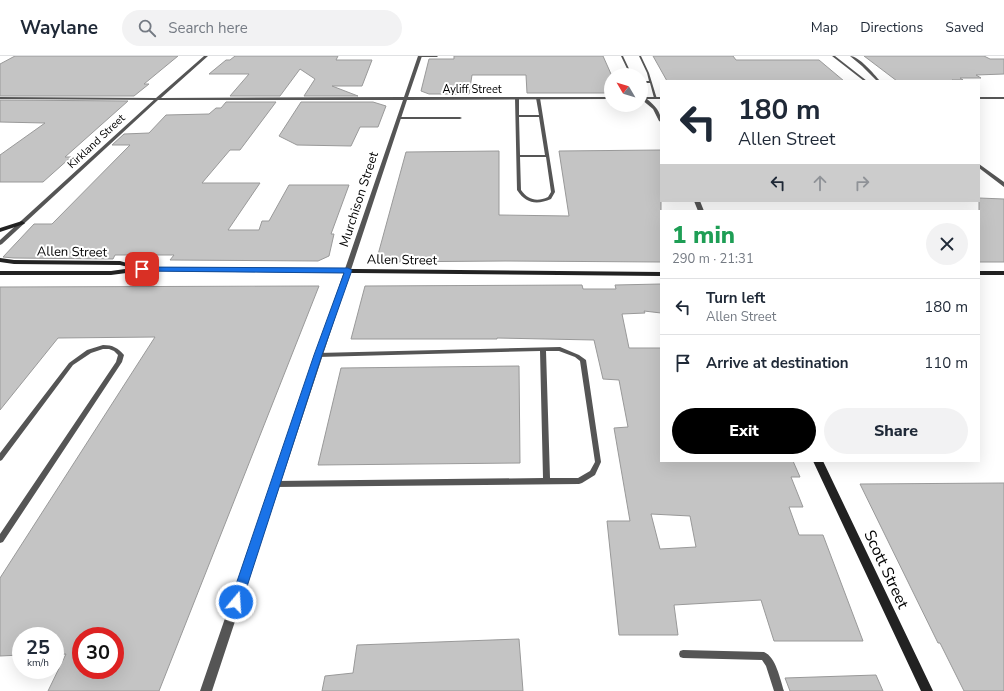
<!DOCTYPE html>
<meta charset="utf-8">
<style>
:root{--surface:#fff;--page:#f2f2f3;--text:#1f2937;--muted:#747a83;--line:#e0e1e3;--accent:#000}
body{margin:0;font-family:"Nunito Sans",sans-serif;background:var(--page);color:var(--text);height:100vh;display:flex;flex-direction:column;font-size:15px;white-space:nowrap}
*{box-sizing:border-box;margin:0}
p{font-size:13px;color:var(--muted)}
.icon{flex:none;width:22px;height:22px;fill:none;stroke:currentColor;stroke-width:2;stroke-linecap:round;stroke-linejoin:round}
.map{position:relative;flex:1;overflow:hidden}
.details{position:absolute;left:660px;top:154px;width:320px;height:252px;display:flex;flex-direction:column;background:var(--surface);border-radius:0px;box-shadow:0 4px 16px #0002}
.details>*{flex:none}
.guide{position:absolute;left:660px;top:24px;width:320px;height:122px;border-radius:0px;box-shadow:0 4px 16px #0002;background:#fff;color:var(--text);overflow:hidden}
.needle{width:26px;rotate:308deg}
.tools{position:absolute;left:604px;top:12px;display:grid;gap:8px}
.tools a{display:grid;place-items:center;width:44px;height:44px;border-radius:50%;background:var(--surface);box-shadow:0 4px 16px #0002;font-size:20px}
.speed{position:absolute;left:12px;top:571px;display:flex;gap:8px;font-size:20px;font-weight:700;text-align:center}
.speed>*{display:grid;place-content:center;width:52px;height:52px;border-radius:50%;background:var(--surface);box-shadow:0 4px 16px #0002;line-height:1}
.speed small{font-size:10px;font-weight:400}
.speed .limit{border:6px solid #d22;background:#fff;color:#111}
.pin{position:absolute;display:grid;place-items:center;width:34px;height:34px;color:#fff;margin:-17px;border-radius:8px;box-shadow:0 2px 6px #0006}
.me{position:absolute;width:44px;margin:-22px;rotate:18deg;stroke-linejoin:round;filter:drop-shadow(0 0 3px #0008)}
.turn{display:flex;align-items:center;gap:14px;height:84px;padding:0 12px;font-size:18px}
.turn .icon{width:52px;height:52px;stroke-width:2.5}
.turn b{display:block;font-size:28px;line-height:34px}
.lanes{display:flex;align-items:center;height:38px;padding:0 12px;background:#0003;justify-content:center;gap:20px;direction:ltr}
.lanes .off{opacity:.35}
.round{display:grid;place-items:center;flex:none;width:42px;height:42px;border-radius:21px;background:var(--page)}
.overview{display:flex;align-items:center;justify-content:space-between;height:68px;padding:0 12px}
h1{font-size:24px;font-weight:800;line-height:30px;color:#1e9e55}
.button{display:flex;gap:8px;margin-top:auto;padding:8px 12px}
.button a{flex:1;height:46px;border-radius:24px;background:var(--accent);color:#fff;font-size:16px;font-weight:800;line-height:46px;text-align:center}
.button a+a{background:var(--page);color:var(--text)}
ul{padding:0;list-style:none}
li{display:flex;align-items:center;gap:12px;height:56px;padding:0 12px;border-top:1px solid var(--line)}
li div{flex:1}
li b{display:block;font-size:15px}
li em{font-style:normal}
header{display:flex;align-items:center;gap:24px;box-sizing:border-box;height:56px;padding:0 20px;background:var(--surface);border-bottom:1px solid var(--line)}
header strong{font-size:19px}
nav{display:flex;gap:22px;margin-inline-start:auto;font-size:14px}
.search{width:280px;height:36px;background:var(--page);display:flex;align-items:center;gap:10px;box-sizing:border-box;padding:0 14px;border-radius:22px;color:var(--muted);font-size:15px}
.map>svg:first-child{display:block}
</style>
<header>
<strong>Waylane</strong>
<div class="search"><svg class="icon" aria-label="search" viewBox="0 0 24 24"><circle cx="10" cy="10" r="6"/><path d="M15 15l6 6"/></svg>Search here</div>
<nav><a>Map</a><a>Directions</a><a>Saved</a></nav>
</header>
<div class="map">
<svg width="1004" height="635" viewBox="0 0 1004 635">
<rect width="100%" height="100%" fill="#fff"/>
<path fill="#c4c4c4" stroke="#999" fill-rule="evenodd" d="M15 0H178L144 28H149L134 40H0V8Z
M235 0H338L336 4H372L362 30H332L358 40H304L315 23 300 13 280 40H230L249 18H209L226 4H230Z
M454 0H603L611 18V37H527L526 19H472L469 38H429L421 35 429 3H454Z
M653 0H733L736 4H819L844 25H667Z
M864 0H984L990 3H1004V18L976 19 981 22H960L963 24H952L954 25H897Z
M0 44 128 45 65 101H71L43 126H0V99L45 67 0 66Z
M226 46H276L240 94H230L202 127H260L228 174H259L262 165H269L289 129H349L331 178H334L329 200 318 205 170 204 174 199H115L113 203 14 202 3 201 34 168H52L130 89H112L124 78 149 77 166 59 209 58 216 52H221Z
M301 46H373L386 50 378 71H360L351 90 297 89 279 80Z
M661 94V206L505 205 376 206 406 96 499 95V159L569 160 559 95Z
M979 142 1004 143V206H979Z
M661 228V257L644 255 645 257 622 258 629 292H661V405H793L800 421H791L803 451H789L799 479H823L863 585H774L761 544 674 549 678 579H619L607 465H630L614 372 628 371 619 324 603 323 594 284 497 282V283H351L365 230 582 229 583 233H616L615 229ZM651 458 690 460 696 491 660 493Z
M319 230 159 635H48L66 598 55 599V580H21V599L0 600V522L155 281 58 282 0 354V231ZM81 580H115V614H81Z
M519 310 520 407 318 409 341 312Z
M1004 427V635H964L940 587H938L860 428Z
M519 583 523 635H322L325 620 353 617 357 589Z
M876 619 883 635H790L785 622Z"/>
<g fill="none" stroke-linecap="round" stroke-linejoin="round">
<path fill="#555" fill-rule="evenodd" d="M419 0H438L437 1H420Z
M621 0H623L632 19H630Z
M639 0H641L649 17 657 43 654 42 650 27H641V25H649L647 17Z
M832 0H835L867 25H864Z
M850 0C859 0 874 18 880 25H877L862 10Z
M641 37 643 38 644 43 641 42Z
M0 41 157 42 159 43 157 44 0 43Z
M517 41 519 42V59H539L536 42 538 41 540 42 555 136 551 143C537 149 526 148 517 134L515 42ZM519 61H539L545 99H520ZM520 101H546L551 136 548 141C537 146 528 144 521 134Z
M399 61H460L462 62 460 63H398L397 62Z
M103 289C113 289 118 292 124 299L122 306 3 486 0 487V478L116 306 118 299 114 295 109 293H103L91 297 73 309 2 404 0 405V397L69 307 87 294Z
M560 291 579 299 586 304 601 406 595 419 582 427 579 428 275 431 272 430 271 428 272 426 275 425 543 422 540 295 318 301 315 299 318 297ZM546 295H559L575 301 580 305 595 406 590 415 578 422H550Z
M683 594 764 596C776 601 780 623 784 635H774L766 610 762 604 683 602 680 601 679 598 680 595Z"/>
<path fill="#555" fill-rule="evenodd" d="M204 0H208L161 42 404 41 418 0H422L408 41H611V43L407 44 212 635H200L403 44H158L2 188 0 189V184L156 42Z
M641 41H661V43H647C655 50 661 55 661 66L659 65 653 53 641 43Z
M979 41H1004V43H979Z
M979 108 1004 126V131L979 112Z
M694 145H700L704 155H698Z"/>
<path fill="#222" fill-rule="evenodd" d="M22 165 25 167 24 168 0 176V172Z
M0 202 14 204 120 205 141 211 661 216V220L142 215 111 219H0V215H111L132 212 120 209 14 208 0 206Z
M979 215H1004V219H979Z
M813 405H823L933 635H921Z"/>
</g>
<path fill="#1a73e8" stroke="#114b97" d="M140 211 348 212 352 214 322 299 242 546 240 550 236 552 232 550 230 546 314 299 344 217 142 215 139 213Z"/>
<g text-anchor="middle" stroke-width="4" stroke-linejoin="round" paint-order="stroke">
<g font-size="11" fill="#000" stroke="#fff">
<text x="472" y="37">Ayliff Street</text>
<text transform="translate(96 85) rotate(-43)" y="4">Kirkland Street</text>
</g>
<g font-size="13" fill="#000" stroke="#fff">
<text transform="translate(358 143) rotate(-72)" y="5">Murchison Street</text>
<text transform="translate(72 195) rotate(1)" y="5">Allen Street</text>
<text transform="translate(402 203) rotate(1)" y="5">Allen Street</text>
</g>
<g font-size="16" fill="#000" stroke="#fff">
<text transform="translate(887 513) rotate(65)" y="6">Scott Street</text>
</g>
</g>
</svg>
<div class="tools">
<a><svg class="needle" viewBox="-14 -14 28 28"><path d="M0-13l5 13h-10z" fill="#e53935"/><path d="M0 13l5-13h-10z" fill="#747a83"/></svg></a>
</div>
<div class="speed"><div>25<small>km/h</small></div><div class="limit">30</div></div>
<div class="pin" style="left:142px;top:213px;background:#d93025"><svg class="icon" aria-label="arrive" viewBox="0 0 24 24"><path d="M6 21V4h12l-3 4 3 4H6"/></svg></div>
<svg class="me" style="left:236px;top:546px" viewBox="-20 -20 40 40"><circle r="17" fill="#1a73e8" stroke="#fff" stroke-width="3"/><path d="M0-11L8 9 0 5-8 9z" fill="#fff"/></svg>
<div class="guide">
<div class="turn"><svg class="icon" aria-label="left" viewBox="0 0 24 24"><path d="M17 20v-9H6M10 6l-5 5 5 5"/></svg><div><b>180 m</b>Allen Street</div></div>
<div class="lanes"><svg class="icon" aria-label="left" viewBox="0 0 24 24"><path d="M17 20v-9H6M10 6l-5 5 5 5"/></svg><svg class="icon off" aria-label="ahead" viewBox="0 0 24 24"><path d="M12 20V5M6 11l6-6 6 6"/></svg><svg class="icon off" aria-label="right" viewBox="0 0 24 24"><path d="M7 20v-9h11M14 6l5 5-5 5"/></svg></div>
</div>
<section class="details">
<div class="overview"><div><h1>1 min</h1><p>290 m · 21:31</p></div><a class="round"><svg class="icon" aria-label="close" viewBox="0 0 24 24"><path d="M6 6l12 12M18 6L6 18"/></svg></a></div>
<ul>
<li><svg class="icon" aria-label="left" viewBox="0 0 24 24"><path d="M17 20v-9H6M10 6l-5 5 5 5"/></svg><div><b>Turn left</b><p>Allen Street</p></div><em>180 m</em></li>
<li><svg class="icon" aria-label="arrive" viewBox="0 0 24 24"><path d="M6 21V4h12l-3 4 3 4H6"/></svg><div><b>Arrive at destination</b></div><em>110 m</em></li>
</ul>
<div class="button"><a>Exit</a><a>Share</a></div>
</section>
</div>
